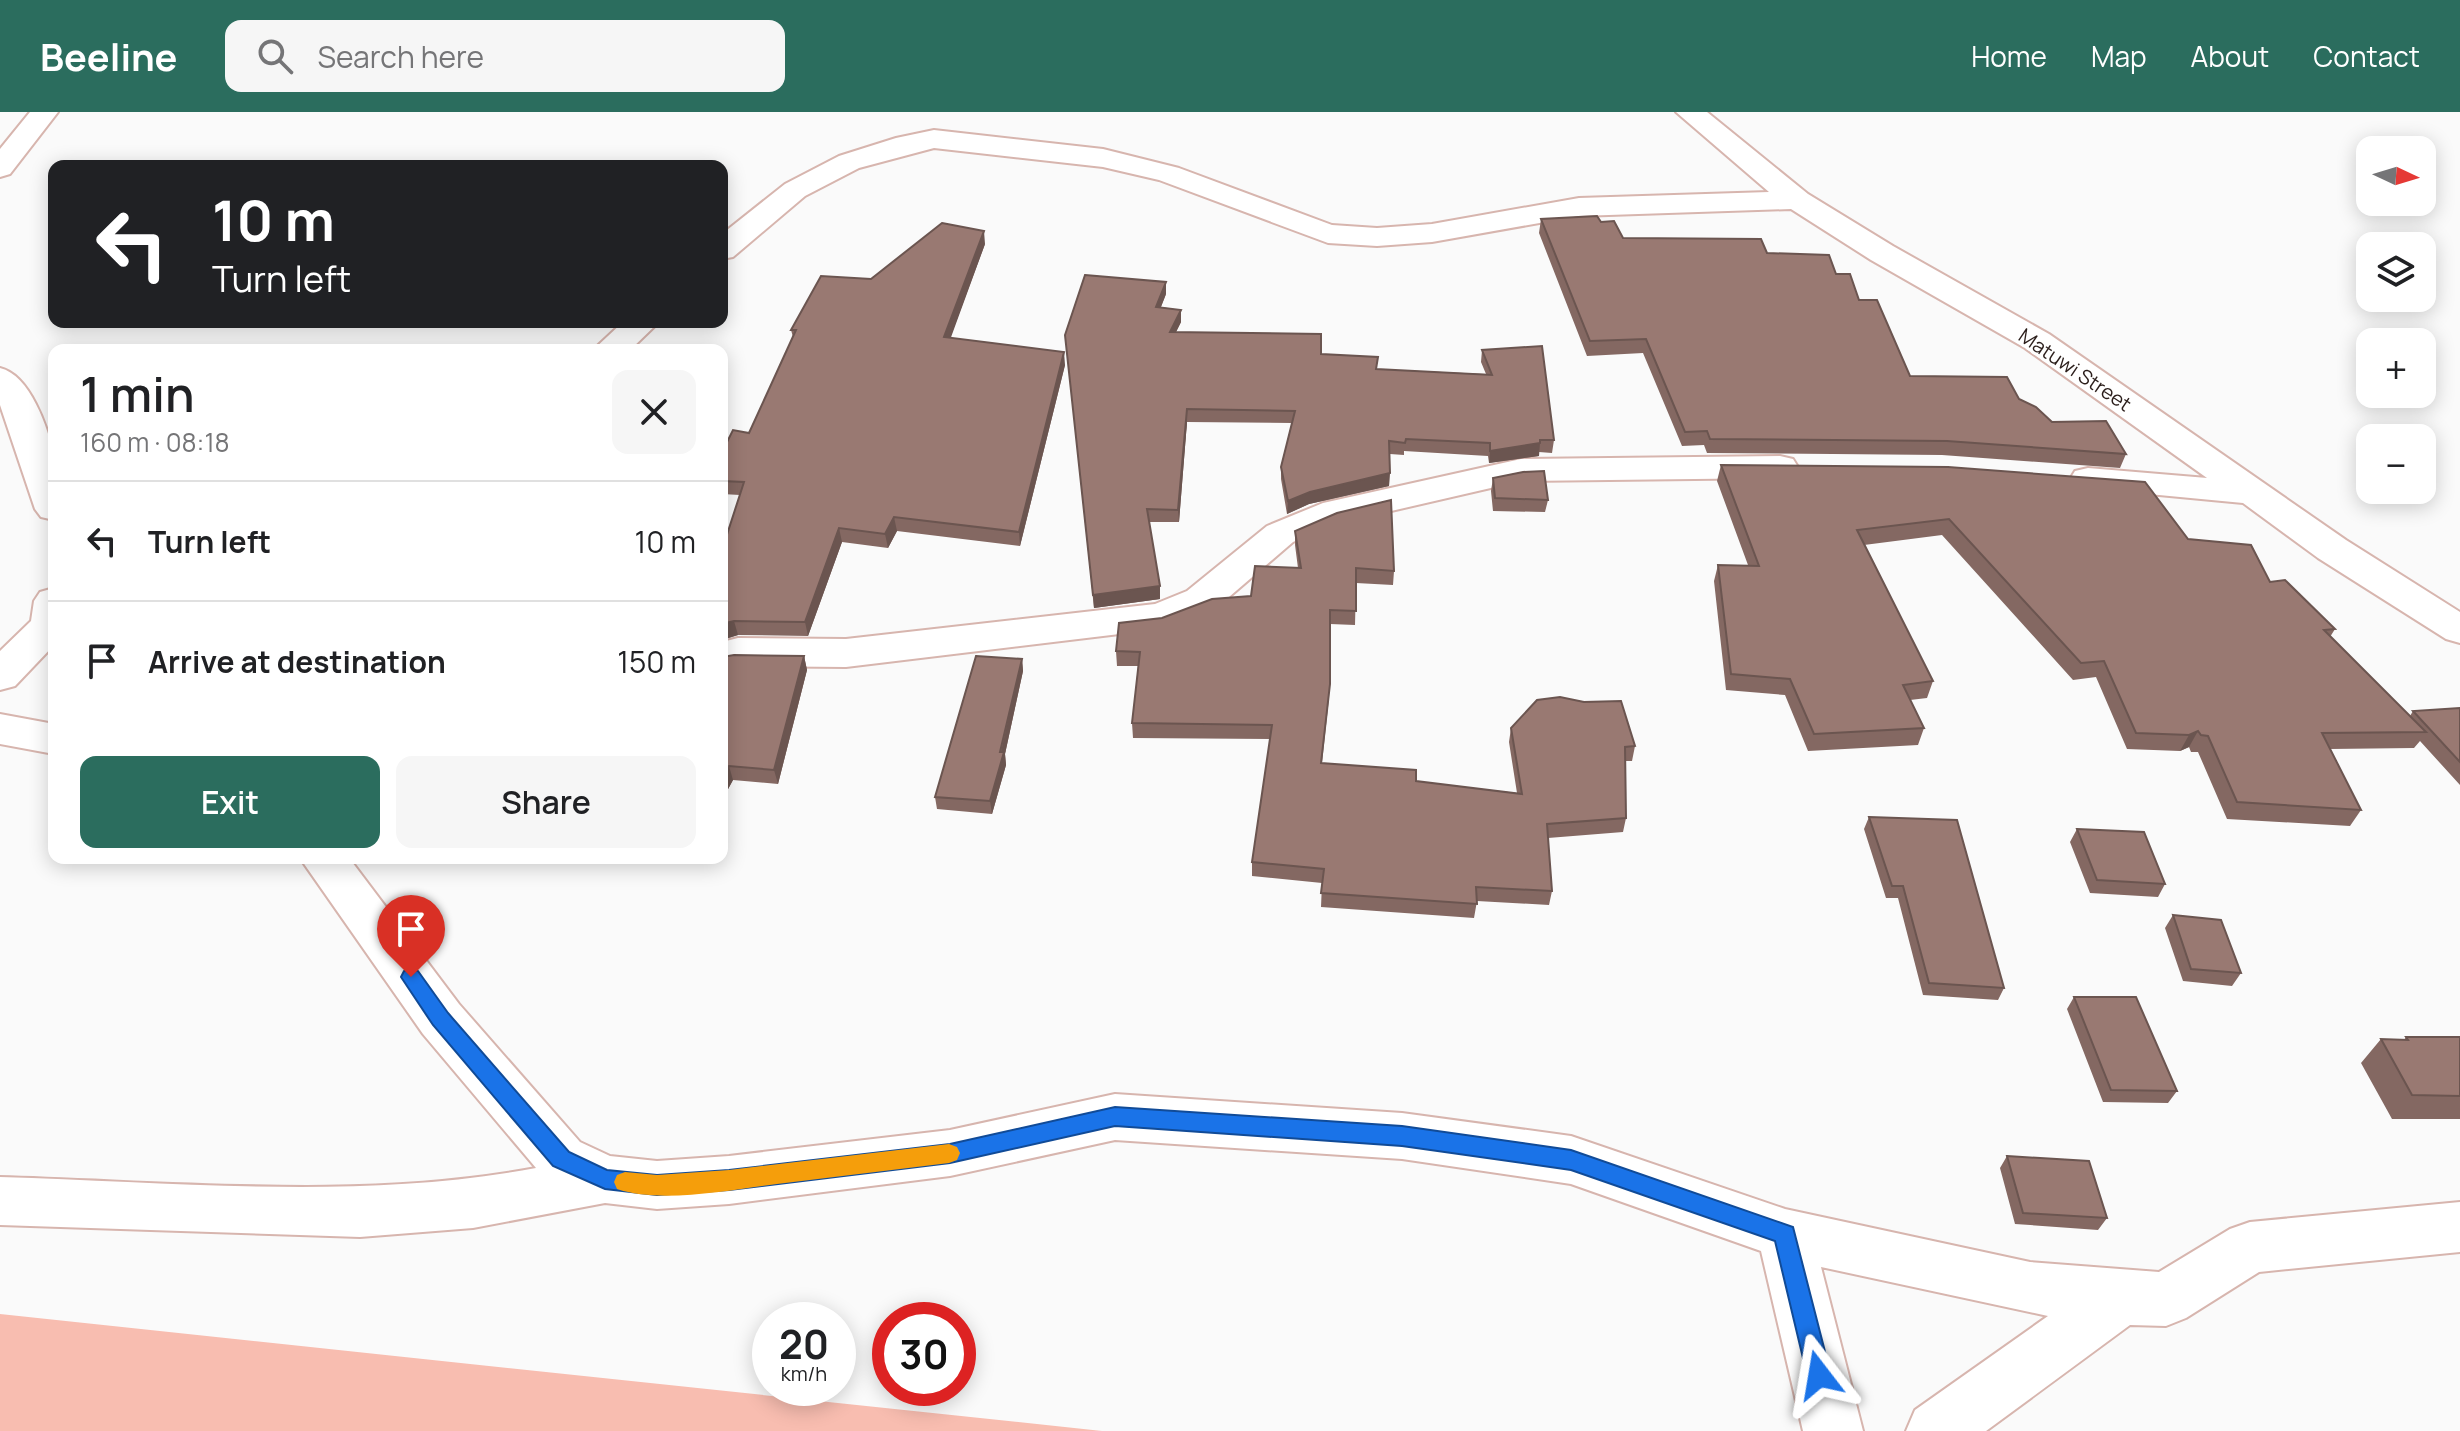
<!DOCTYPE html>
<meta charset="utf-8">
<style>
:root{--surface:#fff;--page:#f6f6f6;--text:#202124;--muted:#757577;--line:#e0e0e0;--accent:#2b6d5e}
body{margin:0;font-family:Manrope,sans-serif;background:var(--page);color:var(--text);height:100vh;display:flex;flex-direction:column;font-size:30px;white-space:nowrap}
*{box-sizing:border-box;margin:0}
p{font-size:26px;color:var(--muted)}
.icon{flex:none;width:44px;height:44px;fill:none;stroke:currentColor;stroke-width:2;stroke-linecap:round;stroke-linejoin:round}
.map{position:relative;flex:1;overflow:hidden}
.panel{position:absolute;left:48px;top:232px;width:680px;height:520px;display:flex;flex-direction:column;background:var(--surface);border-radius:16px;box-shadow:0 4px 20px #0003}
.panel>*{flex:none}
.hud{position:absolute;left:48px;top:48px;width:680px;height:168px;border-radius:16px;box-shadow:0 4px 20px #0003;background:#202124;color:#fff;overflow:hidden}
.needle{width:52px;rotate:94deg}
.controls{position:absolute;left:2356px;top:24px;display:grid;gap:16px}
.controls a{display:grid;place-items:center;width:80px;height:80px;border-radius:16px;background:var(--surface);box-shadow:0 4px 20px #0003;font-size:40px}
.speed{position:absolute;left:752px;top:1190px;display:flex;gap:16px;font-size:40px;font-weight:700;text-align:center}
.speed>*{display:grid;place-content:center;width:104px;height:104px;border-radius:50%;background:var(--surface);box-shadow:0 4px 20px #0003;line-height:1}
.speed small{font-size:20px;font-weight:400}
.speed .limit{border:12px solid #d22;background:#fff;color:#111}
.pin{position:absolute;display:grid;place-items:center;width:68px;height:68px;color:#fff;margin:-82px -34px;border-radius:50% 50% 50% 0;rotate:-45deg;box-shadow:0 0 8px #0007}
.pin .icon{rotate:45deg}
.me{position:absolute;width:88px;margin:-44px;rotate:346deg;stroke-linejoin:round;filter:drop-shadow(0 0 6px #0008)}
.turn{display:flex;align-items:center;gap:28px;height:168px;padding:0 32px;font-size:36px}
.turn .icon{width:104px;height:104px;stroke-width:2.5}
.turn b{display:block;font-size:56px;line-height:68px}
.round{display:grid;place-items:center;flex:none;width:84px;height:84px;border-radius:16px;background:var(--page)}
.head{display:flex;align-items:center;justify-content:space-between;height:136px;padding:0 32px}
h1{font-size:48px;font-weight:600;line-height:60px}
.primary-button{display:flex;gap:16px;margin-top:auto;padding:16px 32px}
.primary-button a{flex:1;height:92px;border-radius:16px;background:var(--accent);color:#fff;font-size:32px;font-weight:600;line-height:92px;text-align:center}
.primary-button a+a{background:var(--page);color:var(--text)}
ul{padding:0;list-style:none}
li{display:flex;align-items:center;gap:24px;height:120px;padding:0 32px;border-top:2px solid var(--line)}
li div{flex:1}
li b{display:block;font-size:30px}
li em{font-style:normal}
header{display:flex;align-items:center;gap:48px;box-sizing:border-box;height:112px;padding:0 40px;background:var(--accent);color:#fff}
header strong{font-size:38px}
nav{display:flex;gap:44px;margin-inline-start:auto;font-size:28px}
.search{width:560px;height:72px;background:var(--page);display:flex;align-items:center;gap:20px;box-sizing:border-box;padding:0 28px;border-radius:16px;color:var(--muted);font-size:30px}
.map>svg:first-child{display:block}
</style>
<header>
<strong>Beeline</strong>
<div class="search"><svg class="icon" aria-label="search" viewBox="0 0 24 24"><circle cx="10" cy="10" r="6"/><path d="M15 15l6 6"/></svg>Search here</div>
<nav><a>Home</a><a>Map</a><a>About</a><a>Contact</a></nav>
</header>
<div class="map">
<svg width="2460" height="1319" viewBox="0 0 2460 1319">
<rect width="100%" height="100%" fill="#fafafa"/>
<path fill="#f8bdb0" d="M0 1202 1102 1319H0Z"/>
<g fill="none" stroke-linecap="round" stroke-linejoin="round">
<defs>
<path id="street" d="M30 0H58L10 62 0 65V37Z
M1676 0H1707L1808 82 1893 134 2049 222 2346 428 2460 500V531L2446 527 2318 446 2243 391 2075 375 2070 367 2075 359 2088 356 2207 366 2025 236 1871 148 1791 97 1579 104 1432 130 1377 134 1328 131 1159 68 1103 55 934 36 859 56 805 84 733 145 722 147V122L785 72 839 44 896 26 934 18 1103 37 1179 56 1332 113 1377 116 1432 112 1579 86 1769 80Z
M623 210H659L630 238H593Z
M0 256C30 263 48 316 54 344 58 364 54 388 54 408L41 405 35 397 0 293Z
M1780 344 1793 347 1798 355 1793 363 1780 366 1521 369 1335 412 1293 430 1215 497 1161 517 846 555 738 554 722 558V530L738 526 846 527 1155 492 1187 479 1267 414 1323 391 1521 347Z
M54 476V533L15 574 0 578V539L31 509 34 489 40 480Z
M0 602 54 612V642L0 632Z
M300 746H349L459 892 580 1030 610 1044 657 1049 729 1044 950 1018 1115 982 1402 1001 1571 1024 1785 1097 2030 1150 2159 1160 2230 1117 2250 1110 2460 1090V1140L2259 1160 2186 1206 2166 1214 2130 1213 1986 1319H1906L1915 1298 2048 1204 1821 1155 1863 1319H1803L1761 1139 1571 1072 1402 1047 1115 1028 950 1064 729 1092 657 1097 605 1091 473 1116 360 1125 0 1113V1065C178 1070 360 1089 536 1056L423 922Z"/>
</defs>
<use href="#street" stroke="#d7b5ae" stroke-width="4"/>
<use href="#street" fill="#fff" fill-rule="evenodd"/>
</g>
<path fill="#846862" d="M1541 107 1601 110 1623 126 1767 141 1836 162 1859 188 1910 264 2019 287 2052 310 2126 342 2120 356 1942 343 1707 341 1704 333 1682 334 1643 241 1587 244 1539 121Z
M985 132 950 226 1065 253 1020 434 897 419 888 436 842 430 808 524 738 523 722 528V438L740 383 722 382V340L749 321 793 225 791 218Z
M1166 182 1161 195 1181 198V210L1176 220 1321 242 1376 257 1486 262 1481 250 1482 238 1554 328 1552 341 1539 340V344L1489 351 1488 344 1404 339V343L1390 342 1389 374 1309 392 1287 402 1281 367V355L1292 311 1187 310 1179 410H1149L1160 487 1094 496 1065 223Z
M1721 353 2188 427 2270 470 2335 517 2330 525 2410 604 2413 599 2460 596V673L2420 629 2414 636 2330 637 2361 698 2350 714 2227 707 2198 640H2191L2189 635 2180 639 2127 637 2096 565 2073 568 1942 423 1864 433 1933 569 1927 586 1910 588 1924 616 1918 633 1808 639 1785 583 1726 578 1714 469 1718 453H1748L1717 369Z
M1493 366 1548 388 1545 400 1493 399 1491 379Z
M1295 419 1394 459 1393 473 1356 471 1355 513 1330 512 1329 586 1322 651 1416 669 1517 681 1509 630 1511 616 1635 634 1632 649H1626V706L1623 720 1548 726 1552 779 1549 793 1477 789 1474 806 1321 795 1322 771 1252 764V750L1270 627 1133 626 1132 611 1138 554H1117L1116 539 1162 506 1251 484 1298 456 1295 433Z
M804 544 807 558 778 672 733 668 722 688V545Z
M1022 547 1023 559 1005 642 1006 653 992 702 937 697 935 685Z
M1869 705 2004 876 1998 888 1923 883 1898 786H1886L1864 717Z
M2077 717 2165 772 2158 785 2090 781 2070 730Z
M2173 803 2241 861 2232 874 2183 869 2165 816Z
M2074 885 2177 979 2168 991 2103 990 2067 897Z
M2406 925H2460V1007H2392L2361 951 2381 927 2404 928Z
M2007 1044 2107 1106 2098 1118 2015 1112 2000 1056Z"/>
<path fill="#6b5550" d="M984 119 985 132 946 239 944 225Z
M1166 170V182L1156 207V195Z
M1181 198V210L1170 232V220Z
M1064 240 1065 253 1020 434 1019 420Z
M1187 297V310L1179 410 1178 398Z
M1540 331 1539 344 1489 351 1490 339Z
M1390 361 1389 374 1309 392 1287 402 1288 389 1310 380Z
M894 405 897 419 888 436 885 422Z
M839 416 842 430 808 524 805 510Z
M1160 474V487L1094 496 1093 483Z
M734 509 738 523 722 528V512Z
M804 544 807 558 778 672 774 658Z
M1022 547 1023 559 1005 642 1006 653 992 702 990 689Z
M2198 619 2189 635 2180 639 2189 623Z
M729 654 733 668 722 688V666Z"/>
<path fill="#997972" stroke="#6b5550" stroke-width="2" d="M1597 104 1601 110 1614 109 1623 126 1761 127 1767 141 1829 143 1836 162H1850L1859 188H1877L1910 264 2007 265 2019 287 2036 295 2052 310 2106 309 2126 342 1947 329 1710 327 1707 319 1685 320 1646 227 1590 229 1541 107Z
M942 111 984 119 944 225 1064 240 1019 420 894 405 885 422 839 416 805 510 734 509 722 512V438L744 370 722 369V340L733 318 749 321 796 218H791L821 164 871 167Z
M1085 163 1166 170 1156 195 1181 198 1170 220 1321 222V242L1378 245 1376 257 1492 263 1482 238 1542 234 1554 328H1540V331L1490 339V331L1406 327 1405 331 1389 329 1390 361 1310 380 1288 389 1281 355 1295 299 1187 297 1178 398 1147 397 1160 474 1093 483 1065 223Z
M1721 353 1948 355 2145 370 2188 427 2251 433 2270 470 2285 468 2335 517 2324 518 2426 620 2322 621 2361 698 2237 690 2208 624 2201 623 2198 619 2189 623 2136 621 2104 549 2081 551 1949 407 1857 418 1933 569 1903 573 1924 616 1814 622 1790 567 1731 562 1718 453 1759 454Z
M1544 359 1548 388 1495 386 1493 366 1523 360Z
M1391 388 1394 459 1356 456V499L1330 498V572L1321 651 1416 658V669L1522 682 1511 616 1537 588 1560 585 1584 590 1621 589 1635 634 1625 635 1626 706 1547 712 1552 779 1476 775 1477 792 1321 781 1324 757 1252 750 1272 613 1132 611 1140 540 1116 539 1119 511 1162 506 1212 487 1251 484 1255 454 1301 456 1295 419 1337 401Z
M734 543 804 544 774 658 729 654 722 666V545Z
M976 544 1022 547 1000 640H1004L990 689 935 685Z
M2460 596V650L2413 599Z
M1869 705 1957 708 2004 876 1929 871 1903 774H1892Z
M2077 717 2144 720 2165 772 2097 768Z
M2173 803 2221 808 2241 861 2191 857Z
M2074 885H2136L2177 979 2111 978Z
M2406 925H2460V984L2412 983 2381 927 2408 928Z
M2007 1044 2089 1049 2107 1106 2023 1101Z"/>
<path fill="#1a73e8" stroke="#114b97" stroke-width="2" d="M411 857 418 859 448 901 569 1040 607 1058 657 1063 729 1058 950 1032 1115 995 1402 1014 1571 1038 1793 1115 1831 1263 1828 1271 1819 1275 1810 1271 1807 1263 1775 1129 1571 1058 1402 1034 1115 1014 950 1051 729 1078 657 1083 605 1077 553 1054 433 913 401 865 404 859Z"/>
<path fill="#f59e0b" d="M949 1032 957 1035 960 1041 957 1048 949 1051C892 1058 834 1065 777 1072 732 1078 660 1092 617 1077L614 1070 617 1063 625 1060 657 1063 729 1058Z"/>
<g text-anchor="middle" stroke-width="6" stroke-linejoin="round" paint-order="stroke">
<g font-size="20" fill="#2b1e1b" stroke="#fff">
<text transform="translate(2075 258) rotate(34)" y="7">Matuwi Street</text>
</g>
</g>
</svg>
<div class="controls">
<a><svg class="needle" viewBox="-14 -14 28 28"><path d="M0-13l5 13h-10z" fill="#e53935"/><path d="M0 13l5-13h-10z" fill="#757577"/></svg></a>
<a><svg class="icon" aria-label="layers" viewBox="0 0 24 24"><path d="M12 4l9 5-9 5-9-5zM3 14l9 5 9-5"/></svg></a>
<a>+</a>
<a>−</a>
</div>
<div class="speed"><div>20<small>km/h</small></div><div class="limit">30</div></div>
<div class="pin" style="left:411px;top:865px;background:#d93025"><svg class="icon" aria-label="arrive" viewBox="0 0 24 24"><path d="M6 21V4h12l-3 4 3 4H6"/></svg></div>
<svg class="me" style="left:1819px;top:1263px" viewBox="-20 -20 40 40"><path d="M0-17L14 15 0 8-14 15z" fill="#1a73e8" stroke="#fff" stroke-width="4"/></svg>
<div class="hud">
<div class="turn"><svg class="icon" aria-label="left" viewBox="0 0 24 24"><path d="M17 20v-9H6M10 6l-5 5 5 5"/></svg><div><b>10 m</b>Turn left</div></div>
</div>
<section class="panel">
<div class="head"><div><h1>1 min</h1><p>160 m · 08:18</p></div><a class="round"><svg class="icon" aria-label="close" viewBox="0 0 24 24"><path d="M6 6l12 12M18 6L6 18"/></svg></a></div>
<ul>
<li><svg class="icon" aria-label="left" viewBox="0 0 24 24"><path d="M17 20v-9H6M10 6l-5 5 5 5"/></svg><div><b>Turn left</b></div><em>10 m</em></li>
<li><svg class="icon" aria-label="arrive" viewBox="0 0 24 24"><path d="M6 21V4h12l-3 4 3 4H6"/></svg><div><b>Arrive at destination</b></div><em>150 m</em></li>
</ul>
<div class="primary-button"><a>Exit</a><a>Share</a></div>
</section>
</div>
